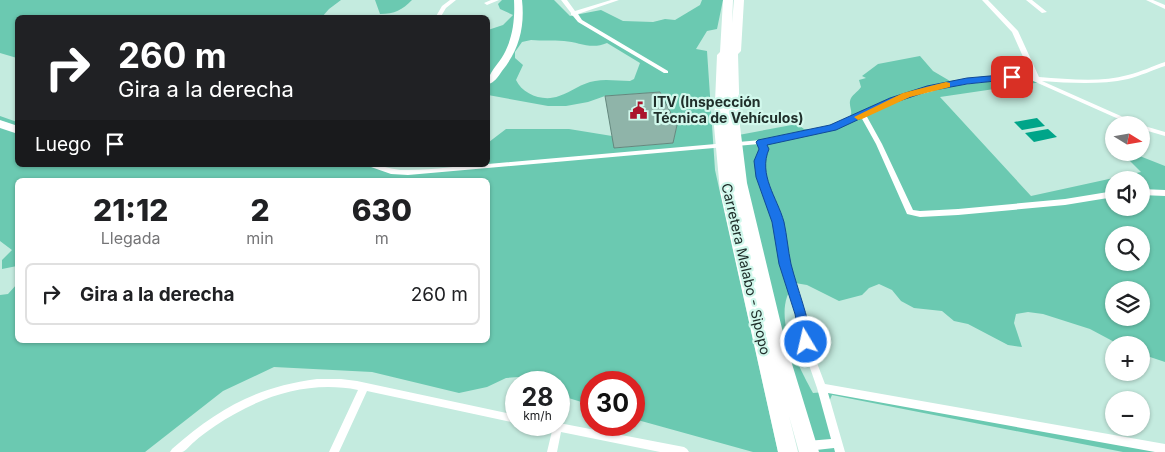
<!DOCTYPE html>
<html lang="es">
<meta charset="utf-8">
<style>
:root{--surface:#fff;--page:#f6f6f6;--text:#202124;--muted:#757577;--line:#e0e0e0}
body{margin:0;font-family:Inter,sans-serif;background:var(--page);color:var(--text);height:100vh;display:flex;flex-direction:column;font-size:19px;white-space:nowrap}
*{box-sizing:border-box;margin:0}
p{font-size:16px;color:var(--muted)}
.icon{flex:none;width:28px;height:28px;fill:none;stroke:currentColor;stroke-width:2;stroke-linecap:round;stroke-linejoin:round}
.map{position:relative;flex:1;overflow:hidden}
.details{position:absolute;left:15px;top:178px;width:475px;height:165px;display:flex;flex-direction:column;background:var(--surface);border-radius:8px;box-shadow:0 1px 4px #0004}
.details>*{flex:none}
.banner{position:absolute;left:15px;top:15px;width:475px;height:152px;border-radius:8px;box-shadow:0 1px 4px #0004;background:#202124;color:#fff;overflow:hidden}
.needle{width:32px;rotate:101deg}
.buttons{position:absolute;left:1105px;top:116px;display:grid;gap:10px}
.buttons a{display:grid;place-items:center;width:45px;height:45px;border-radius:50%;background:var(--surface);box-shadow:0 1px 4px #0004;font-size:25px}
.speed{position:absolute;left:505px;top:371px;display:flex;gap:10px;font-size:25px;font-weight:700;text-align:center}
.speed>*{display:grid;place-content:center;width:65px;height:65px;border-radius:50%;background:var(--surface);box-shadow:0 1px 4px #0004;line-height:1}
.speed small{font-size:12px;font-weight:400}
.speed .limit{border:8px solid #d22;background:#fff;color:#111}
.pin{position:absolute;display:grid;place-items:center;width:42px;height:42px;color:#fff;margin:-21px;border-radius:10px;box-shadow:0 2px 8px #0006}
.me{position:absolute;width:55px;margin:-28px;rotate:351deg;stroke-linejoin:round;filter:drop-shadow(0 0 4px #0008)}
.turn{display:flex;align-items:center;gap:18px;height:105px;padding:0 20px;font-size:22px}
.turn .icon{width:65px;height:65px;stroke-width:2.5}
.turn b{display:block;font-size:35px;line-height:42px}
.then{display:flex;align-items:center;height:48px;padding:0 20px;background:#0003;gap:10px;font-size:19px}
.eta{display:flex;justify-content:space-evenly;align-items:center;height:85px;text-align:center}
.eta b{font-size:30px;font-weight:800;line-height:35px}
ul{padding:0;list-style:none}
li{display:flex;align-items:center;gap:15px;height:62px;margin:0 10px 8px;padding:0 10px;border:2px solid var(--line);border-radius:8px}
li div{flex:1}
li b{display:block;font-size:19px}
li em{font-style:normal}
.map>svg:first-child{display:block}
</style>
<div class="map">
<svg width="1165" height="452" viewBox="0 0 1165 452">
<rect width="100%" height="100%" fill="#c4ebdf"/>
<path fill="#6bc9b1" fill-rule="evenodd" d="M0 0H341L329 9 322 17 18 18 17 58 0 53Z
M375 0H412C402 10 395 14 380 14Z
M502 0H554L570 16 601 10 623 21 653 22 665 19 675 20 700 5 702 0H723L717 29 707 31 696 49 707 51 715 170 778 452H753L634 419V382H591V405L559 395V382H539L532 376 506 378 487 387 459 393 372 372 274 367 223 391 145 452H0V295L8 294 17 284 18 340H488V180H18L17 266 2 269V260L12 250 0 241V116L17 122 18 165H374L406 173 488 165V156L490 154 489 142 506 129H569L612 136 615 148 673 143 677 125 660 92 605 96 588 102 566 106H548L488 95V30L503 25 513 15 500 9 498 4ZM531 40C543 41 552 40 564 41 579 42 591 50 607 43L640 63 634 79 630 81C618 81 606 79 595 81 581 83 572 92 559 96 544 102 523 95 516 80L523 65 515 58V52L522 42Z
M920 56 933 71 950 81 988 76 1036 78 1042 82 940 97 1031 196 1141 172 1122 153H1132L1165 166V362L1141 354V345H1120L1090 329 1043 314 1028 312 1016 314 1014 323 1022 347 1008 345 968 324 954 321 942 311 914 308 901 301 892 290 879 284 869 288 862 295 839 301 807 285 795 283C769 312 798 365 813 393L848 390 1165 452H1123L832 395 828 404 841 452H816L728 137 797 124 804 129 815 130 849 118C854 112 849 108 850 101 851 95 858 92 861 87L859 80 866 78 862 76 878 64ZM1114 180H1141V208H1114ZM1114 235H1141V262H1114ZM1114 290H1141V318H1114Z"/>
<path fill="#00a589" d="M1037 118 1045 126 1022 130 1014 122Z
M1048 129 1057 137 1034 142 1025 133Z"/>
<path fill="#8fb4a9" stroke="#64887e" d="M660 92 677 125 673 143 614 148 605 96Z"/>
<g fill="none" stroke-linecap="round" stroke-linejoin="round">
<path fill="#fff" fill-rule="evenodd" d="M450 0H456L446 8 440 18H435L442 6Z
M491 0H499L487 5 484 3Z
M561 0H567L575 11 611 0H619L578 14 582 20 668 71V73H664L578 22 573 16 571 15V13Z
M982 0H988L1018 31 1039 77C1068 79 1100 83 1128 75 1141 72 1153 66 1165 62V66C1153 70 1140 76 1128 79 1100 85 1070 83 1042 81L1141 125 1165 132V136L1141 129V125H1132L1031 80 1012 79 952 86 895 101 866 115 882 144 913 210 920 211 958 209 1065 199 1114 191V197L1065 205 958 215 920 217 907 214 876 144 861 117 832 130 765 143 767 149 762 161 765 177 782 222 789 264 805 314 809 342 825 384 1165 444V452H1155L828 393 845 452H835L834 448 807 451 804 449 802 446 804 443 807 441 831 439 817 388 801 342 797 314 781 264 774 222 757 177 756 161 761 149 759 144 408 175 391 174 371 167 370 165C383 165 394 171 408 170 435 170 461 165 488 165V164L761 140 830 126 891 99 952 82 1012 75 1032 77 1012 32Z
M1026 0H1032L1047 12 1042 13Z
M1146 0H1153L1165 5V9Z
M1141 189 1165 190V196L1141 195Z
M317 379H341L357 381 516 415V423L367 391 339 452H329L358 390C307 380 258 397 215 426 208 431 200 436 194 442 190 445 186 451 182 452 179 452 173 452 170 452L172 449C218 409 256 387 317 379Z
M559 423 684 447 687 449 689 452H660L561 432 557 452H547L552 431 544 428 542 425H559Z"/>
<path fill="#fff" fill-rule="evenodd" d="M514 0H522C525 27 519 50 502 71 498 77 494 83 488 84 488 72 498 65 504 54 513 37 515 19 514 0Z
M0 120 18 126V134L0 128Z"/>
<path fill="#fff" fill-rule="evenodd" d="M723 0H733L732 23 734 0H744L741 51 738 54 740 126 747 183 785 341 819 452H799L789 416 798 452H778L720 191 714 126 717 55 720 52Z"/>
</g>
<path fill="#1a73e8" stroke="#114b97" d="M1012 74 1017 77 1015 79 967 84 929 91 896 102 836 130 767 145 769 149C758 175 777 197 784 222 787 236 788 250 791 264 798 291 808 315 812 342L810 346 806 348 801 346 795 314 779 264 772 222 756 177 754 161 759 149 756 142 758 140 830 125 890 98 927 86 967 78Z"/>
<path fill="#f59e0b" d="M946 82 950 83V87L910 97 862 119 858 120 854 117 903 93Z"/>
<defs>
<symbol id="civic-bare" viewBox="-9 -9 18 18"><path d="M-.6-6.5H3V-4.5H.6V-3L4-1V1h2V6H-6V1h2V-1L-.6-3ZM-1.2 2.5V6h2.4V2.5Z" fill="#ab152c" stroke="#d1f8ec" stroke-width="2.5" paint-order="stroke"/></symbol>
</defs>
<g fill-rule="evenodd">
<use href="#civic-bare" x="626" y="98" width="25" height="25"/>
</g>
<g text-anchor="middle" stroke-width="4.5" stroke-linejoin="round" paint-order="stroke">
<g font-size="14" font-weight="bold" fill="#202f2b" stroke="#d1f8ec" text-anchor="start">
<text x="653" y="107">ITV (Inspección<tspan x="653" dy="16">Técnica de Vehículos)</tspan></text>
</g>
<g font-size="14" fill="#202f2b" stroke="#d1f8ec">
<text transform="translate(746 269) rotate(77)" y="5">Carretera Malabo - Sipopo</text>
</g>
</g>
</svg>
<div class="buttons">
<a><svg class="needle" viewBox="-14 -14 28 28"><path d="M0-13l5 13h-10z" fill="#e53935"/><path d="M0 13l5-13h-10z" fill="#757577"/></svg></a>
<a><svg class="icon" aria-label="sound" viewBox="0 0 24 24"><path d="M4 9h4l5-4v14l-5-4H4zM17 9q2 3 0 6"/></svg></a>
<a><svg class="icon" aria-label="search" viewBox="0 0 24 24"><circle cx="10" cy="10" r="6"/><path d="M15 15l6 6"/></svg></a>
<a><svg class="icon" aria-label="layers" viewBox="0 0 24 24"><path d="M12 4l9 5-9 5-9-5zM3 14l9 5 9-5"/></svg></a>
<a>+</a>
<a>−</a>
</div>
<div class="speed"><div>28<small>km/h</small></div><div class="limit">30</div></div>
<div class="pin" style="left:1012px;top:77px;background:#d93025"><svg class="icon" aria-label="arrive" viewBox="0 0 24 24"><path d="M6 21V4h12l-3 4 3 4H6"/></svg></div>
<svg class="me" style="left:806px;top:342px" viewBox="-20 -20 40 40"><circle r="17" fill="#1a73e8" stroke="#fff" stroke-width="3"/><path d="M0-11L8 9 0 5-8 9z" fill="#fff"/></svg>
<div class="banner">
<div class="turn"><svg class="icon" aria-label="right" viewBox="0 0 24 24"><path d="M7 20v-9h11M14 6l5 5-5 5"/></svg><div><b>260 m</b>Gira a la derecha</div></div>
<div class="then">Luego<svg class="icon" aria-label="arrive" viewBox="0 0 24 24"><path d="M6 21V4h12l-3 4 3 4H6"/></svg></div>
</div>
<section class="details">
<div class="eta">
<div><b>21:12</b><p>Llegada</p></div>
<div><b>2</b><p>min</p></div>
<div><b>630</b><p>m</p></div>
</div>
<ul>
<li><svg class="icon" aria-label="right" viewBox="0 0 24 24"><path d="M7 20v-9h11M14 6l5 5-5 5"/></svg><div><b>Gira a la derecha</b></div><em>260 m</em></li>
</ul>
</section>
</div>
